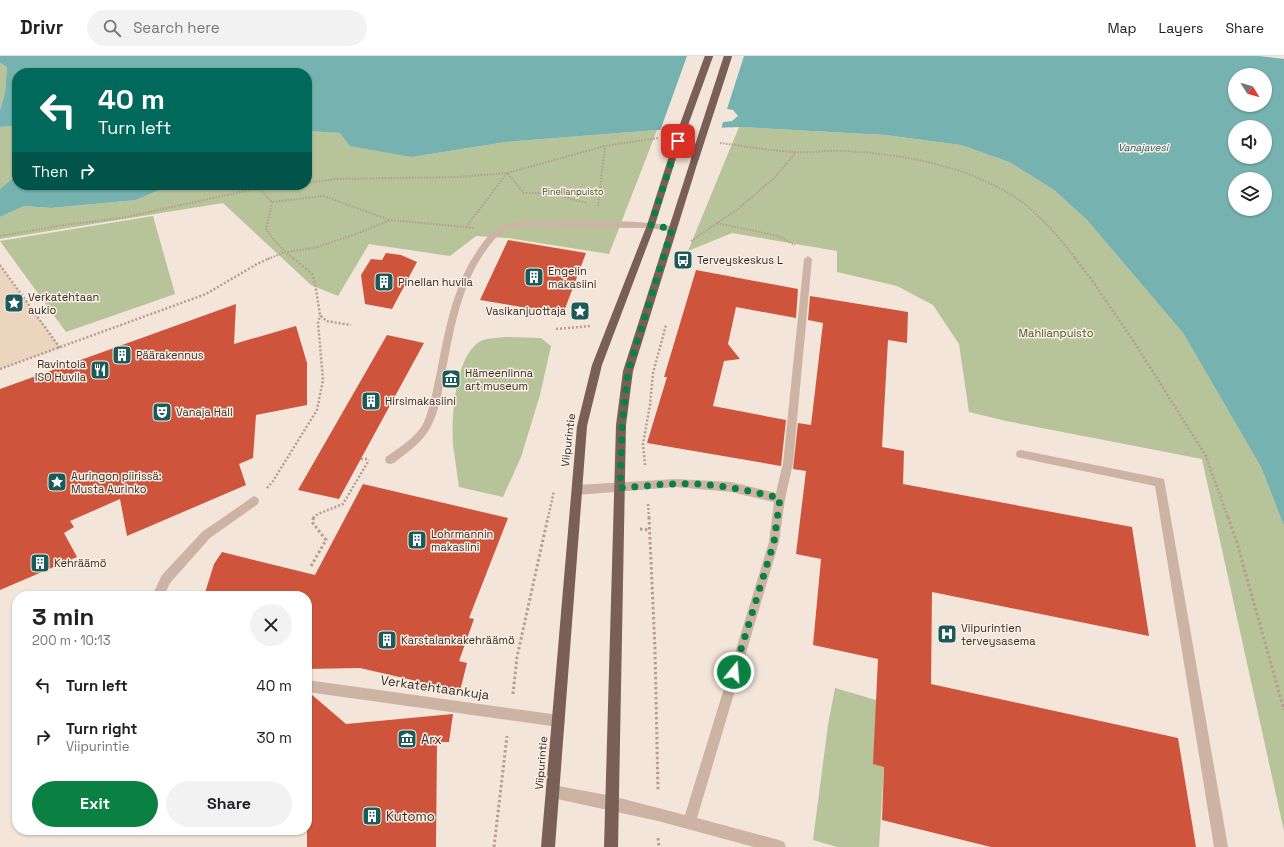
<!DOCTYPE html>
<meta charset="utf-8">
<style>
:root{--surface:#fff;--page:#f2f2f2;--text:#202124;--muted:#757577;--line:#e0e0e0;--accent:#0b8043}
body{margin:0;font-family:"Space Grotesk",sans-serif;background:var(--page);color:var(--text);height:100vh;display:flex;flex-direction:column;font-size:15px;white-space:nowrap}
*{box-sizing:border-box;margin:0}
p{font-size:13px;color:var(--muted)}
.icon{flex:none;width:22px;height:22px;fill:none;stroke:currentColor;stroke-width:2;stroke-linecap:round;stroke-linejoin:round}
.map{position:relative;flex:1;overflow:hidden}
.panel{position:absolute;left:12px;top:535px;width:300px;height:244px;display:flex;flex-direction:column;background:var(--surface);border-radius:16px;box-shadow:0 1px 3px #0004}
.panel>*{flex:none}
.hud{position:absolute;left:12px;top:12px;width:300px;height:122px;border-radius:16px;box-shadow:0 1px 3px #0004;background:#00695c;color:#fff;overflow:hidden}
.needle{width:26px;rotate:127deg}
.tools{position:absolute;left:1228px;top:12px;display:grid;gap:8px}
.tools a{display:grid;place-items:center;width:44px;height:44px;border-radius:50%;background:var(--surface);box-shadow:0 1px 3px #0004;font-size:20px}
.pin{position:absolute;display:grid;place-items:center;width:34px;height:34px;color:#fff;margin:-17px;border-radius:8px;box-shadow:0 2px 6px #0006}
.me{position:absolute;width:44px;margin:-22px;rotate:17deg;stroke-linejoin:round;filter:drop-shadow(0 0 3px #0008)}
.turn{display:flex;align-items:center;gap:14px;height:84px;padding:0 20px;font-size:18px}
.turn .icon{width:52px;height:52px;stroke-width:2.5}
.turn b{display:block;font-size:28px;line-height:34px}
.then{display:flex;align-items:center;height:38px;padding:0 20px;background:#0003;gap:8px;font-size:15px}
.round{display:grid;place-items:center;flex:none;width:42px;height:42px;border-radius:21px;background:var(--page)}
.overview{display:flex;align-items:center;justify-content:space-between;height:68px;padding:0 20px}
h1{font-size:24px;font-weight:800;line-height:30px}
.cta{display:flex;gap:8px;margin-top:auto;padding:8px 20px}
.cta a{flex:1;height:46px;border-radius:24px;background:var(--accent);color:#fff;font-size:16px;font-weight:800;line-height:46px;text-align:center}
.cta a+a{background:var(--page);color:var(--text)}
ul{padding:0;list-style:none}
li{display:flex;align-items:center;gap:12px;height:52px;padding:0 20px}
li div{flex:1}
li b{display:block;font-size:15px}
li em{font-style:normal}
header{display:flex;align-items:center;gap:24px;box-sizing:border-box;height:56px;padding:0 20px;background:var(--surface);border-bottom:1px solid var(--line)}
header strong{font-size:19px}
nav{display:flex;gap:22px;margin-inline-start:auto;font-size:14px}
.search{width:280px;height:36px;background:var(--page);display:flex;align-items:center;gap:10px;box-sizing:border-box;padding:0 14px;border-radius:22px;color:var(--muted);font-size:15px}
.map>svg:first-child{display:block}
</style>
<header>
<strong>Drivr</strong>
<div class="search"><svg class="icon" aria-label="search" viewBox="0 0 24 24"><circle cx="10" cy="10" r="6"/><path d="M15 15l6 6"/></svg>Search here</div>
<nav><a>Map</a><a>Layers</a><a>Share</a></nav>
</header>
<div class="map">
<svg width="1284" height="791" viewBox="0 0 1284 791">
<rect width="100%" height="100%" fill="#f3e5d9"/>
<path fill="#b7c398" d="M0 7 7 11 5 37 0 54Z
M11 70 17 73V113L12 123 0 133V71Z
M739 71 885 79 961 89 1009 106 1054 134 1087 164 1183 277 1261 411 1284 470V775L1202 403 1006 365 969 356 959 288 933 249 897 230 837 216V195L732 177 688 195Z
M657 74 609 198 508 182 476 180 450 200 369 188 338 240 311 229 223 147 0 183V161L24 150 51 152 136 144 171 129H307V75L340 77 412 101 506 86Z
M153 160 175 238 66 276 0 185Z
M505 281 541 282 551 290 540 339 521 401 503 441 459 431C457 417 455 403 453 389 451 363 455 295 483 284 490 282 498 282 505 281Z
M835 632 876 644 884 711 879 791H837L813 784 828 669Z"/>
<path fill="#ecd5bf" d="M0 209 60 292 0 313Z"/>
<path fill="#76b2b0" fill-rule="evenodd" d="M0 0H1259L1284 3V470L1261 411 1183 277 1087 164 1054 134 1009 106 961 89 885 79 739 71 657 74 506 86 412 101 350 90 340 77 307 75V17H17V73L11 70 0 71V54L5 37 7 11 0 7ZM1235 19H1265V49H1235ZM1235 71H1265V101H1235ZM1235 123H1265V153H1235Z
M17 113V129H171L136 144 51 152 24 150 0 161V133L12 123Z"/>
<path fill="#f3e5d9" d="M687 0H744L727 53 733 54 738 60 732 65 723 66 721 74 660 75Z"/>
<path fill="#ce553c" d="M508 184 586 197 563 258 480 244Z
M386 197 401 199 417 206 392 253 365 248 361 219 371 203 382 204Z
M696 214 798 233 796 262 736 251 728 288 740 303 724 305 713 350 786 364 781 410 647 387 667 321H664Z
M810 240 908 256 907 287 888 284 882 391 904 395 903 428 1132 471 1149 580 932 536 931 628 1178 682 1196 791H991L882 764 884 711 873 708 878 603 813 589 821 503 796 498 806 415 793 413 798 367 811 369 823 267 808 264Z
M236 248 234 288 296 270 307 307V349L256 359 253 402 239 408 246 429 127 480 120 443 70 465 74 471 64 477 77 501 0 534V333Z
M387 279 424 287 339 443 298 434Z
M363 428 508 462 469 562 474 563 459 605 467 607 460 635 360 612 307 613V540H204L214 508 222 496 315 519Z
M307 638H311L346 668 453 658 449 686H437L436 791H307Z"/>
<g fill="none" stroke-linecap="round" stroke-linejoin="round">
<path stroke="#b89d8e" stroke-width="2" stroke-dasharray="1.5 1.5" stroke-linecap="butt" d="M720 87C745 90 770 95 795 96 812 97 830 94 847 95 908 99 977 111 1027 150 1045 165 1062 185 1076 203
M307 127 336 123 459 121 507 117 605 90 658 82
M256 129 272 146 324 140 390 164 475 172
M272 146 266 174 285 196 294 203
M598 150 605 90
M717 167 778 180 795 189
M466 171 507 117 524 137H549L587 147
M0 180 64 169 122 162 259 132 290 129
M691 185 738 153 775 121 795 97
M268 203 285 196 314 192 356 178 390 164"/>
<path stroke="#b89d8e" stroke-width="2.5" stroke-dasharray="2 2" stroke-linecap="butt" d="M293 202 312 218 315 227 320 259 326 265 351 269
M1075 202 1094 227 1134 286 1206 400 1228 462
M0 209 60 292
M556 273 591 270
M0 313 206 238 257 208 270 202
M361 403H369
M645 409 643 388 650 349 653 317 666 269
M267 432 273 425 317 354 323 324 318 267 320 259
M648 448 649 462
M313 462 318 458 343 448 369 404
M548 462 554 435"/>
<path stroke="#b89d8e" stroke-width="3" stroke-dasharray="2.5 2.5" stroke-linecap="butt" d="M649 461 655 594 658 735
M1228 461 1237 487 1284 654
M640 473 649 474
M311 510 326 484 312 466 314 461
M513 638 517 601 548 461
M658 782 659 791
M494 791 507 680"/>
<path fill="#ccb3a4" fill-rule="evenodd" d="M530 165C551 165 666 162 676 173L672 176 651 172 525 171C519 171 513 171 507 174 497 178 490 189 484 197 460 232 453 278 445 319 442 334 440 351 433 366 425 385 409 395 394 407L390 408 386 407 385 404 386 401C400 391 417 381 424 366 431 350 433 332 437 316 445 275 453 230 477 195 483 186 490 176 500 171 509 166 520 166 530 165Z
M808 200 812 203 793 407 785 443 779 486 697 762 779 784 784 786 786 791H754L658 765 548 741 546 736 548 731 553 729 612 740 685 759 769 486 774 446 731 436 676 431 577 439 573 437 572 434 573 431 577 429 676 423 731 426 776 437 783 407 804 203Z
M1021 394 1164 423 1228 791H1214L1155 430 1021 402 1017 401 1016 398 1017 395Z
M254 440 258 442 259 445 258 448 210 482 170 527 164 540H152L162 519 202 476Z
M307 624 559 659 563 661 565 665 563 669 559 671 307 636Z"/>
<path fill="#7a5f56" fill-rule="evenodd" d="M670 97H673L677 99 655 169 602 309 587 370 555 791H541L577 370 592 309 647 169Z
M692 100H698L699 102 633 315 626 369 618 791H604L616 369 623 315Z"/>
<path stroke="#7a5f56" stroke-width="8" d="M673 99 709 0
M695 102 728 0"/>
</g>
<g fill="none" stroke-linecap="round" stroke-linejoin="round">
<path stroke="#0b8043" stroke-width="7" stroke-dasharray="0 12.6" d="M678 85 651 169 672 173 628 315 622 369 620 432C638 431 657 428 676 428 711 426 746 434 780 442L774 486 734 616"/>
</g>
<defs>
<symbol id="bus-square" viewBox="-11 -11 22 22"><rect x="-9" y="-9" width="18" height="18" rx="4" fill="#195b5a" stroke="#faefe5"/><path d="M-5-6H5V4H4V6H2V4H-2V6H-4V4H-5ZM-3.5-4V0h7V-4ZM-3.5 1.2v1.5H-2V1.2ZM2 1.2v1.5H3.5V1.2Z" fill="#fff"/></symbol>
<symbol id="building-square" viewBox="-11 -11 22 22"><rect x="-9" y="-9" width="18" height="18" rx="4" fill="#195b5a" stroke="#faefe5"/><path d="M-4-6H4V6H1V3H-1V6H-4ZM-2.5-4.3h1.7v1.8h-1.7ZM.8-4.3h1.7v1.8H.8ZM-2.5-1h1.7V.8h-1.7ZM.8-1h1.7V.8H.8Z" fill="#fff"/></symbol>
<symbol id="sight-square" viewBox="-11 -11 22 22"><rect x="-9" y="-9" width="18" height="18" rx="4" fill="#195b5a" stroke="#faefe5"/><path d="M0-6L1.8-2.2L6-1.7L2.9 1.2L3.7 5.4L0 3.3L-3.7 5.4L-2.9 1.2L-6-1.7L-1.8-2.2Z" fill="#fff"/></symbol>
<symbol id="restaurant-square" viewBox="-11 -11 22 22"><rect x="-9" y="-9" width="18" height="18" rx="4" fill="#195b5a" stroke="#faefe5"/><path d="M-5-6h1v4h1v-4h1v4h1v-4h1v5L-1.5 .5V6h-2V.5L-5-1ZM5-6V6H3V1.5H1.5Q1.5-4 5-6Z" fill="#fff"/></symbol>
<symbol id="museum-square" viewBox="-11 -11 22 22"><rect x="-9" y="-9" width="18" height="18" rx="4" fill="#195b5a" stroke="#faefe5"/><path d="M0-6L6-3V-2H-6V-3ZM-5-1h2V3h-2ZM-1-1h2V3h-2ZM3-1h2V3H3ZM-6 4H6V6H-6Z" fill="#fff"/></symbol>
<symbol id="theatre-square" viewBox="-11 -11 22 22"><rect x="-9" y="-9" width="18" height="18" rx="4" fill="#195b5a" stroke="#faefe5"/><path d="M-5-5.5Q0-4 5-5.5V0Q5 5 0 6Q-5 5-5 0ZM-3.3-2.5H-1v1.5H-3.3ZM1-2.5H3.3v1.5H1ZM-2.8 1Q0 5.5 2.8 1Z" fill="#fff"/></symbol>
<symbol id="hospital-square" viewBox="-11 -11 22 22"><rect x="-9" y="-9" width="18" height="18" rx="4" fill="#195b5a" stroke="#faefe5"/><path d="M-5-5h3v3.5h4V-5h3V5h-3V1.5h-4V5h-3Z" fill="#fff"/></symbol>
</defs>
<g fill-rule="evenodd">
<use href="#bus-square" x="672" y="193" width="22" height="22"/>
<use href="#building-square" x="523" y="210" width="22" height="22"/>
<use href="#building-square" x="373" y="215" width="22" height="22"/>
<use href="#sight-square" x="3" y="236" width="22" height="22"/>
<use href="#sight-square" x="569" y="244" width="22" height="22"/>
<use href="#building-square" x="111" y="288" width="22" height="22"/>
<use href="#restaurant-square" x="89" y="303" width="22" height="22"/>
<use href="#museum-square" x="440" y="312" width="22" height="22"/>
<use href="#building-square" x="360" y="334" width="22" height="22"/>
<use href="#theatre-square" x="151" y="345" width="22" height="22"/>
<use href="#sight-square" x="46" y="415" width="22" height="22"/>
<use href="#building-square" x="406" y="473" width="22" height="22"/>
<use href="#building-square" x="29" y="496" width="22" height="22"/>
<use href="#hospital-square" x="936" y="567" width="22" height="22"/>
<use href="#building-square" x="376" y="573" width="22" height="22"/>
<use href="#museum-square" x="396" y="672" width="22" height="22"/>
<use href="#building-square" x="361" y="749" width="22" height="22"/>
</g>
<g text-anchor="middle" stroke-width="3" stroke-linejoin="round" paint-order="stroke">
<g font-size="9" fill="#495628" stroke="#faefe5">
<text x="573" y="139">Pinellanpuisto</text>
</g>
<g font-size="10" font-style="italic" fill="#195b5a" stroke="#faefe5">
<text x="1143" y="95">Vanajavesi</text>
</g>
<g font-size="11" fill="#362a26" stroke="#faefe5" text-anchor="start">
<text x="697" y="208">Terveyskeskus L</text>
<text x="548" y="219">Engelin<tspan x="548" dy="13">makasiini</tspan></text>
<text x="398" y="230">Pinellan huvila</text>
<text x="28" y="245">Verkatehtaan<tspan x="28" dy="13">aukio</tspan></text>
<text x="566" y="259" text-anchor="end">Vasikanjuottaja</text>
<text x="136" y="303">Päärakennus</text>
<text x="86" y="312" text-anchor="end">Ravintola<tspan x="86" dy="13">ISO Huvila</tspan></text>
<text x="465" y="321">Hämeenlinna<tspan x="465" dy="13">art museum</tspan></text>
<text x="385" y="349">Hirsimakasiini</text>
<text x="176" y="360">Vanaja Hall</text>
<text x="71" y="424">Auringon piirissä:<tspan x="71" dy="13">Musta Aurinko</tspan></text>
<text x="431" y="482">Lohrmannin<tspan x="431" dy="13">makasiini</tspan></text>
<text x="54" y="511">Kehräämö</text>
<text x="961" y="576">Viipurintien<tspan x="961" dy="13">terveysasema</tspan></text>
<text x="401" y="588">Karstalankakehräämö</text>
</g>
<g font-size="11" fill="#495628" stroke="#faefe5">
<text x="1056" y="281">Mahlianpuisto</text>
</g>
<g font-size="11" fill="#362a26" stroke="#faefe5">
<text transform="translate(568 384) rotate(-83)" y="4">Viipurintie</text>
<text transform="translate(541 707) rotate(-85)" y="4">Viipurintie</text>
</g>
<g font-size="13" fill="#362a26" stroke="#faefe5">
<text transform="translate(435 631) rotate(8)" y="5">Verkatehtaankuja</text>
</g>
<g font-size="13" fill="#362a26" stroke="#faefe5" text-anchor="start">
<text x="421" y="688">Arx</text>
<text x="386" y="765">Kutomo</text>
</g>
</g>
</svg>
<div class="tools">
<a><svg class="needle" viewBox="-14 -14 28 28"><path d="M0-13l5 13h-10z" fill="#e53935"/><path d="M0 13l5-13h-10z" fill="#757577"/></svg></a>
<a><svg class="icon" aria-label="sound" viewBox="0 0 24 24"><path d="M4 9h4l5-4v14l-5-4H4zM17 9q2 3 0 6"/></svg></a>
<a><svg class="icon" aria-label="layers" viewBox="0 0 24 24"><path d="M12 4l9 5-9 5-9-5zM3 14l9 5 9-5"/></svg></a>
</div>
<div class="pin" style="left:678px;top:85px;background:#d93025"><svg class="icon" aria-label="arrive" viewBox="0 0 24 24"><path d="M6 21V4h12l-3 4 3 4H6"/></svg></div>
<svg class="me" style="left:734px;top:616px" viewBox="-20 -20 40 40"><circle r="17" fill="#0b8043" stroke="#fff" stroke-width="3"/><path d="M0-11L8 9 0 5-8 9z" fill="#fff"/></svg>
<div class="hud">
<div class="turn"><svg class="icon" aria-label="left" viewBox="0 0 24 24"><path d="M17 20v-9H6M10 6l-5 5 5 5"/></svg><div><b>40 m</b>Turn left</div></div>
<div class="then">Then<svg class="icon" aria-label="right" viewBox="0 0 24 24"><path d="M7 20v-9h11M14 6l5 5-5 5"/></svg></div>
</div>
<section class="panel">
<div class="overview"><div><h1>3 min</h1><p>200 m · 10:13</p></div><a class="round"><svg class="icon" aria-label="close" viewBox="0 0 24 24"><path d="M6 6l12 12M18 6L6 18"/></svg></a></div>
<ul>
<li><svg class="icon" aria-label="left" viewBox="0 0 24 24"><path d="M17 20v-9H6M10 6l-5 5 5 5"/></svg><div><b>Turn left</b></div><em>40 m</em></li>
<li><svg class="icon" aria-label="right" viewBox="0 0 24 24"><path d="M7 20v-9h11M14 6l5 5-5 5"/></svg><div><b>Turn right</b><p>Viipurintie</p></div><em>30 m</em></li>
</ul>
<div class="cta"><a>Exit</a><a>Share</a></div>
</section>
</div>
